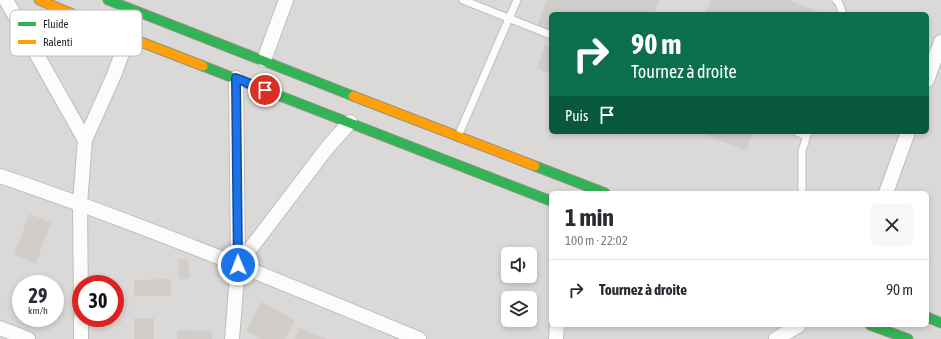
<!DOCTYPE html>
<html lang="fr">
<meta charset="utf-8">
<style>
:root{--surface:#fff;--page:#f7f7f7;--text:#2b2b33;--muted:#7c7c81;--line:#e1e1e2}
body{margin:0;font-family:"Asap Condensed",sans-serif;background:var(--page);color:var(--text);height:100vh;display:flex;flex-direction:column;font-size:15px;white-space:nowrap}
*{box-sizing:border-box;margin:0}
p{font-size:13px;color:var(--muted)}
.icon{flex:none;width:22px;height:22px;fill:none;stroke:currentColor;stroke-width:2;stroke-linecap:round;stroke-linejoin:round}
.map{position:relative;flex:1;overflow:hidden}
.drawer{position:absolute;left:549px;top:191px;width:380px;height:136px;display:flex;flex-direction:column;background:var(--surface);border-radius:6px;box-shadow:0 2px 6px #0003}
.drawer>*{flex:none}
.guide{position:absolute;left:549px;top:12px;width:380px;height:122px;border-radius:6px;box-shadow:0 2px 6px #0003;background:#0b6e4f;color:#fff;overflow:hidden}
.buttons{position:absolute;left:501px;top:247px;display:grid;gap:8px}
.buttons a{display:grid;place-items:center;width:36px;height:36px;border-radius:6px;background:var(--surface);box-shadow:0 2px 6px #0003;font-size:20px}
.speed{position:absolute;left:12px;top:275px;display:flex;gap:8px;font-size:20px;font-weight:700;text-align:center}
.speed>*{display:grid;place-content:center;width:52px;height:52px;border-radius:50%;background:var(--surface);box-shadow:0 2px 6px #0003;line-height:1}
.speed small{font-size:10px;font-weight:400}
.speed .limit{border:6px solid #d22;background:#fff;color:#111}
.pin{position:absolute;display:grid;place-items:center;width:34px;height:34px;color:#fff;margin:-17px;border:2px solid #fff;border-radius:50%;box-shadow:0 1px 4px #0007}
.me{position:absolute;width:44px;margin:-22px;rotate:359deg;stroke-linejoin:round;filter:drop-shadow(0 0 3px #0008)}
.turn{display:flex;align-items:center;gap:14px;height:84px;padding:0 16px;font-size:18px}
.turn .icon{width:52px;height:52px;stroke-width:2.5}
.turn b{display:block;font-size:28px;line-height:34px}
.then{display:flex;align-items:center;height:38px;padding:0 16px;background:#0003;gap:8px;font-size:15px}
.round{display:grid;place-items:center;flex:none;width:42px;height:42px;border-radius:6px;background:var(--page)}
.overview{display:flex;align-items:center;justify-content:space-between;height:68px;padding:0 16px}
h1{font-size:24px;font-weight:700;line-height:30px}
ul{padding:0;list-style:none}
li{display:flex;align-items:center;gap:12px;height:60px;padding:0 16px;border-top:1px solid var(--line)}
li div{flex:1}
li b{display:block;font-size:15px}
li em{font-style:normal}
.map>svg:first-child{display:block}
</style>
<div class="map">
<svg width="941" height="339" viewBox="0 0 941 339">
<rect width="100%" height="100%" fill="#ebe9e6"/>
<path fill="#dad9d7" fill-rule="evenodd" d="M0 0H941V339H0ZM551 14H927V132H551ZM551 193H927V325H551ZM508 254H530V276H508ZM21 284H55V318H21ZM81 284H115V318H81ZM508 298H530V320H508Z"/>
<path fill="#d0cdcb" d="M547 0H659L654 14H551V31L537 26Z
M711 0H788L817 11 816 14H705Z
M545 45 551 47V74L537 68Z
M699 132H753L746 151Z
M29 214 51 222 36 263 14 255Z
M178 259H188L189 279H179Z
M171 279V296H134V280Z
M261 302 295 320 285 339H261L246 331Z
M134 318H154V339H134Z
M299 328 327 339H295Z
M177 330 212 331V339H177Z"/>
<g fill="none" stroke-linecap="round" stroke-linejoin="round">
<defs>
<path id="lane" d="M463 0 551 35
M836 0 838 1 843 14
M797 132 806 136
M458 136 517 0
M802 193V151L808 132"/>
<path id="street" d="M6 0 85 140
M264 60 286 0
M927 80 941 42
M0 176C142 224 281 282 419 339
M886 193 908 132
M238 265 327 148 350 122
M81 308 80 203 85 140 114 75 128 37
M81 318V339
M0 328 28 339
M232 339 238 265 236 78
M556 339 557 325
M776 339 799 325"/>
<path id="fast" d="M108 0 353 96
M203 66 551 201
M535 166 605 193
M927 317 941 323
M870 325 908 339"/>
<path id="slow" d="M39 0 128 37 203 66
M353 96 535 166"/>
</defs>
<use href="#lane" stroke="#bebebc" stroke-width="9"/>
<use href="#street" stroke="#bebebc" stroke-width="16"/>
<use href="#fast" stroke="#939280" stroke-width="11"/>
<use href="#slow" stroke="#939280" stroke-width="11"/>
<use href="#lane" stroke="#fcfcfb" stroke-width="7"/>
<use href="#street" stroke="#fcfcfb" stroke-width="14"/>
<use href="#fast" stroke="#30b455" stroke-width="9"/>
<use href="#slow" stroke="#ff9f0a" stroke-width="9"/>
</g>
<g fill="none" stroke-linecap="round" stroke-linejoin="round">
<defs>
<path id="route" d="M238 265 236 78 265 90"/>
</defs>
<use href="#route" stroke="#114b97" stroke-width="10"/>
<use href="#route" stroke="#1a73e8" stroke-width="7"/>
</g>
<rect x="10" y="10" width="132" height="46" rx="6" fill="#fff" stroke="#bbb" stroke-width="1"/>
<rect x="18" y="22" width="18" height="4" fill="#30b455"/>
<rect x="18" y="40" width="18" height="4" fill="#ff9f0a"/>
<g font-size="11" fill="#1d1d1d">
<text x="43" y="28">Fluide</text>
<text x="43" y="46">Ralenti</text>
</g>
</svg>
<div class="buttons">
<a><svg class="icon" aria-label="sound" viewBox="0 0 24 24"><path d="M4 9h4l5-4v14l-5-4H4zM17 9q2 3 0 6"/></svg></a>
<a><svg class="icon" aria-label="layers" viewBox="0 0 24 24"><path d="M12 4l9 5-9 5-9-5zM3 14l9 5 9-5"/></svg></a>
</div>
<div class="speed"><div>29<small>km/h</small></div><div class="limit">30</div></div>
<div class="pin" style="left:265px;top:90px;background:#d93025"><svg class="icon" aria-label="arrive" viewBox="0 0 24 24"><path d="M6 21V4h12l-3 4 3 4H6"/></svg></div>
<svg class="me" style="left:238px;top:265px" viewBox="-20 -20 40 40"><circle r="17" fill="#1a73e8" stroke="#fff" stroke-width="3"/><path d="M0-11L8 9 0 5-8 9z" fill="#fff"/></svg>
<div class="guide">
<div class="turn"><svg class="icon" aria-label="right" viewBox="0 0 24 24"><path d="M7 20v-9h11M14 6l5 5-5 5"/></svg><div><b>90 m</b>Tournez à droite</div></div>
<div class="then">Puis<svg class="icon" aria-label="arrive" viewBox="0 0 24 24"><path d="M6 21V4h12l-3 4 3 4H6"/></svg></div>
</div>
<section class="drawer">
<div class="overview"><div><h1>1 min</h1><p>100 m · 22:02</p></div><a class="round"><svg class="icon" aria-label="close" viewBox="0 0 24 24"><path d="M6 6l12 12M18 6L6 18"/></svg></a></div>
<ul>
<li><svg class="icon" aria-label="right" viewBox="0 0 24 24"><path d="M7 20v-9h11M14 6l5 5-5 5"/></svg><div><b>Tournez à droite</b></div><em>90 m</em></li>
</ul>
</section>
</div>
